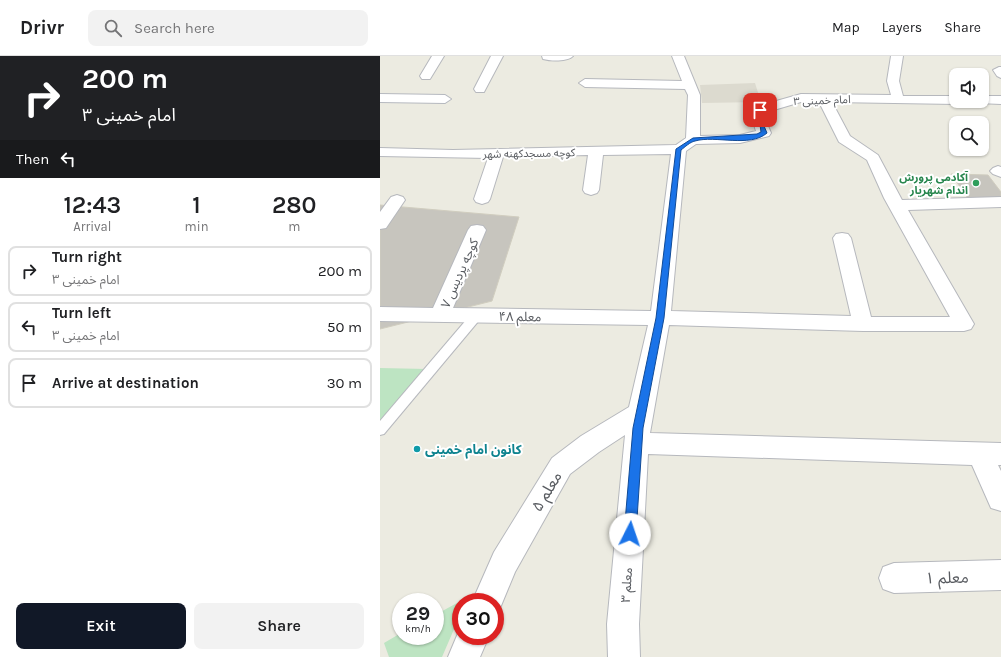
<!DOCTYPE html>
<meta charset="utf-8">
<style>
:root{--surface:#fff;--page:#f2f2f2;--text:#202124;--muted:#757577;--line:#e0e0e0;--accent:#111827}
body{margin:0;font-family:Karla,"Noto Sans Arabic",sans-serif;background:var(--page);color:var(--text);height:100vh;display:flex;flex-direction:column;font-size:15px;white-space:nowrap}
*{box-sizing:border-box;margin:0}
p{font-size:13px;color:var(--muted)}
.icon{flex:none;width:22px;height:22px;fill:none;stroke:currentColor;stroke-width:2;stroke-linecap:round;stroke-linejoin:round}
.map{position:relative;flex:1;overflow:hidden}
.details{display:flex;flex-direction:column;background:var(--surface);width:380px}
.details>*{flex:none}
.top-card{background:#202124;color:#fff;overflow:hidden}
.buttons{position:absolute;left:569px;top:12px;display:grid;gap:8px}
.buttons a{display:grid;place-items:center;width:40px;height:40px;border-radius:8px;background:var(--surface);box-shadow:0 1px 3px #0004;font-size:20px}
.speed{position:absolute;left:12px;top:537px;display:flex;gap:8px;font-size:20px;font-weight:700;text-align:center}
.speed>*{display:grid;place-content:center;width:52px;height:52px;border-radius:50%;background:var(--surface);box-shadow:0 1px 3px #0004;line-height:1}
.speed small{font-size:10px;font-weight:400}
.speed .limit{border:6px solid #d22;background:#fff;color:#111}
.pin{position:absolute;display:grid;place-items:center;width:34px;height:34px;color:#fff;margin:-17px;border-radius:8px;box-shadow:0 2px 6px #0006}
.me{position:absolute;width:44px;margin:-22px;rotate:4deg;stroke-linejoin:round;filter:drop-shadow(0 0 3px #0008)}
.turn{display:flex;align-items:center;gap:14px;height:84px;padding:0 16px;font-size:18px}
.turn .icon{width:52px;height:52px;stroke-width:2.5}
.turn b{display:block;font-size:28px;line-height:34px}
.then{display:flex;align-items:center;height:38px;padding:0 16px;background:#0003;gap:8px;font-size:15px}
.eta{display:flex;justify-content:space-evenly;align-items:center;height:68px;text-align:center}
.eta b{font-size:24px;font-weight:600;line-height:28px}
.primary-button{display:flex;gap:8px;margin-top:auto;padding:8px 16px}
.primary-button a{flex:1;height:46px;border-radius:8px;background:var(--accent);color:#fff;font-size:16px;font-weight:600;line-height:46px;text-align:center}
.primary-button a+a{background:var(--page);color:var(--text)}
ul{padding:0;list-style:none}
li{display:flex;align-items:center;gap:12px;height:50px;margin:0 8px 6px;padding:0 8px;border:2px solid var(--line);border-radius:8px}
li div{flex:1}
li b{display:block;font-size:15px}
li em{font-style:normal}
header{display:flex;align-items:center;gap:24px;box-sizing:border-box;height:56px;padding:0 20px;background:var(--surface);border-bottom:1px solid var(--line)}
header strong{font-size:19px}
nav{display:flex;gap:22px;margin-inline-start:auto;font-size:14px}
.search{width:280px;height:36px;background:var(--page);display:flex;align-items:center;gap:10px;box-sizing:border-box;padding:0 14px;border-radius:8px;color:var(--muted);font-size:15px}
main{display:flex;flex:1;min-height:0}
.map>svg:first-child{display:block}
</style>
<header>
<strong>Drivr</strong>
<div class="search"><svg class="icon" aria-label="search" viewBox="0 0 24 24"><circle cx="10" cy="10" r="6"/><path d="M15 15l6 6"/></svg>Search here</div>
<nav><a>Map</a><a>Layers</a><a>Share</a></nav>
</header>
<main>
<section class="details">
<div class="top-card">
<div class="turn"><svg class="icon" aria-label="right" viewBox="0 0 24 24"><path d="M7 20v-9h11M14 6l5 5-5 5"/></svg><div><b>200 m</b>امام خمینی ۳</div></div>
<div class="then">Then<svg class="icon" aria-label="left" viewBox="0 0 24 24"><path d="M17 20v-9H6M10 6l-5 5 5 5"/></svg></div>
</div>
<div class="eta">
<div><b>12:43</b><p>Arrival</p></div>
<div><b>1</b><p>min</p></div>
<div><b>280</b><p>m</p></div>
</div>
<ul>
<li><svg class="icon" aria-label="right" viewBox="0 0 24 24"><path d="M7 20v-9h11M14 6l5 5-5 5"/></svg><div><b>Turn right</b><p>امام خمینی ۳</p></div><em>200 m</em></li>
<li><svg class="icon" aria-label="left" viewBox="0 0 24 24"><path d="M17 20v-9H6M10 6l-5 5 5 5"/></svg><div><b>Turn left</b><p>امام خمینی ۳</p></div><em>50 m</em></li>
<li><svg class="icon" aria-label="arrive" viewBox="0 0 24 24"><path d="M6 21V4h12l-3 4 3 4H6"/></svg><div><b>Arrive at destination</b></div><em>30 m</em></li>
</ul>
<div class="primary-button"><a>Exit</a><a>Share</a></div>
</section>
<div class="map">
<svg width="621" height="601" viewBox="0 0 621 601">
<rect width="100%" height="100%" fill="#ecebe1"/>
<path fill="#dcdacf" d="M375 27 381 46 322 47 320 29Z"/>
<path fill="#bde4c2" d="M0 312 47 313 0 377Z
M88 541 86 546H81V557L62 601H9L4 587 21 577V580H55V559Z"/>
<path fill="#c7c5be" stroke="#d0cdbf" d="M571 118 608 119 621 136V144L590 145Z
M0 149 139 161 112 245 0 273Z"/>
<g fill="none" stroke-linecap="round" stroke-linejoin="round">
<defs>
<path id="lane" d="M97 255 101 256 102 259 101 262 4 378 0 379V365L93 256Z"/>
<path id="street" d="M52 0H64L50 23H42L40 20Z
M111 0H123L104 36H96L94 33Z
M162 0H193C187 6 170 5 163 3Z
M292 0H304L320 39V80L360 79 376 75C374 69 371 57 375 51L421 38 511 39 507 25 511 0H523L519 25 523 40H576V45H582L576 48 452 46 470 80 498 99 522 144 621 141V151L528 154 594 268 591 273 584 275H483L289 269 270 377 621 387V409H618L621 415V455L611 452 592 409 268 398 259 568 260 601H228L227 568 245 379 219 396 190 418 135 516 118 557 115 558V546H92L114 496 172 402 201 380 249 351 268 269 0 265V251L53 252 88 174 91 170 97 169 103 170 106 174 73 252 271 255 291 98 223 99 219 134 217 137 211 139 205 137 203 134 208 99 123 101 110 143 108 146 102 148 96 146 94 143 108 102 0 100V92L73 94 296 89 306 82 308 39 305 33 205 31 199 27 205 23 302 25ZM421 46H439L459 86 487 104 504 142 570 261H491L471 182 468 178 462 177 456 178 453 182 471 260 291 255 306 95 316 88 360 87 389 80 391 77 388 70 387 56Z
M619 11H621V22L617 20 613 14Z
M602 40H621V48L598 47 596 45H602Z
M618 110 621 111V121L613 118 610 115 613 112Z
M17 139 23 141 25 144 6 172 0 173V156L11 141Z
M621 504V534L514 537 503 533 499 522 503 511 514 507Z
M81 570V580H109L100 601H68Z"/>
<path id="secondary" d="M0 38 65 39 71 43 65 47 0 46Z"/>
</defs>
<use href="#lane" stroke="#b6b8bd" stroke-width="2"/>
<use href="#street" stroke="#b6b8bd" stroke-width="2"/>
<use href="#secondary" stroke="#b6b9bf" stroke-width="2"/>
<use href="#lane" fill="#fff" fill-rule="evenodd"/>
<use href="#street" fill="#fff" fill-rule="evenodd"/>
<use href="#secondary" fill="#fff" fill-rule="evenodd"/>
</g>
<path fill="#1a73e8" stroke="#114b97" d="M380 53 383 54 384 70 387 77C370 92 335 79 315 85 310 86 305 91 301 94L284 262 263 372 256 478 254 482 250 483 246 482 244 478 253 372 276 262 296 93 313 82 377 78 381 76 378 54Z"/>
<circle fill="#2e9e5b" stroke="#fff" stroke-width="1.5" cx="596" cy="127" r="4"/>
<circle fill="#0f9aa8" stroke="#fff" stroke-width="1.5" cx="37" cy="393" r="4"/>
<g text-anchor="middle" stroke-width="4" stroke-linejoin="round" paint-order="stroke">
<g font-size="11" fill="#595c61" stroke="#fff">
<text transform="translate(442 44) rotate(-2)" y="4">امام خمینی ۳</text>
<text transform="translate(149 97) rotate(-1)" y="4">کوچه مسجدکهنه شهر</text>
</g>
<g font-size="11" font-weight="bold" fill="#27864d" stroke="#fff" text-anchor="end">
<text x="588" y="125">آکادمی پرورش<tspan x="588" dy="13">اندام شهریار</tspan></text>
</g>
<g font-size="13" fill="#595c61" stroke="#fff">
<text transform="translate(79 217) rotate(-66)" y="5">کوچه پردیس ۷</text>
<text transform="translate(140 260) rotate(1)" y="5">معلم ۴۸</text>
<text transform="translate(246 529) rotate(-86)" y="5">معلم ۳</text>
</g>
<g font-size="13" font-weight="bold" fill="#0d838f" stroke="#fff" text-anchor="start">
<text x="45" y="398">کانون امام خمینی</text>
</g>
<g font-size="16" fill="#595c61" stroke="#fff">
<text transform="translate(166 435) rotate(-59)" y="6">معلم ۵</text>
<text transform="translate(567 521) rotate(-1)" y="6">معلم ۱</text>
</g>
</g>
</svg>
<div class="buttons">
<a><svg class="icon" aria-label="sound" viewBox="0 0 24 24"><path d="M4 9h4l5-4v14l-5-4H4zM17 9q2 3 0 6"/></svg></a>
<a><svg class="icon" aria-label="search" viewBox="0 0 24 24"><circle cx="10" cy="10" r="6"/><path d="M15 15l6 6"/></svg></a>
</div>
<div class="speed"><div>29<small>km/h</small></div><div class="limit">30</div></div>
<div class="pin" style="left:380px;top:54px;background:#d93025"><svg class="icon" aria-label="arrive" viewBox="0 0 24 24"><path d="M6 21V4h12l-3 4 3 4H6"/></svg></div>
<svg class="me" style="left:250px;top:478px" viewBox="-20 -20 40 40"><circle r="19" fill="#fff"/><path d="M0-13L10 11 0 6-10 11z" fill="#1a73e8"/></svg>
</div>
</main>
